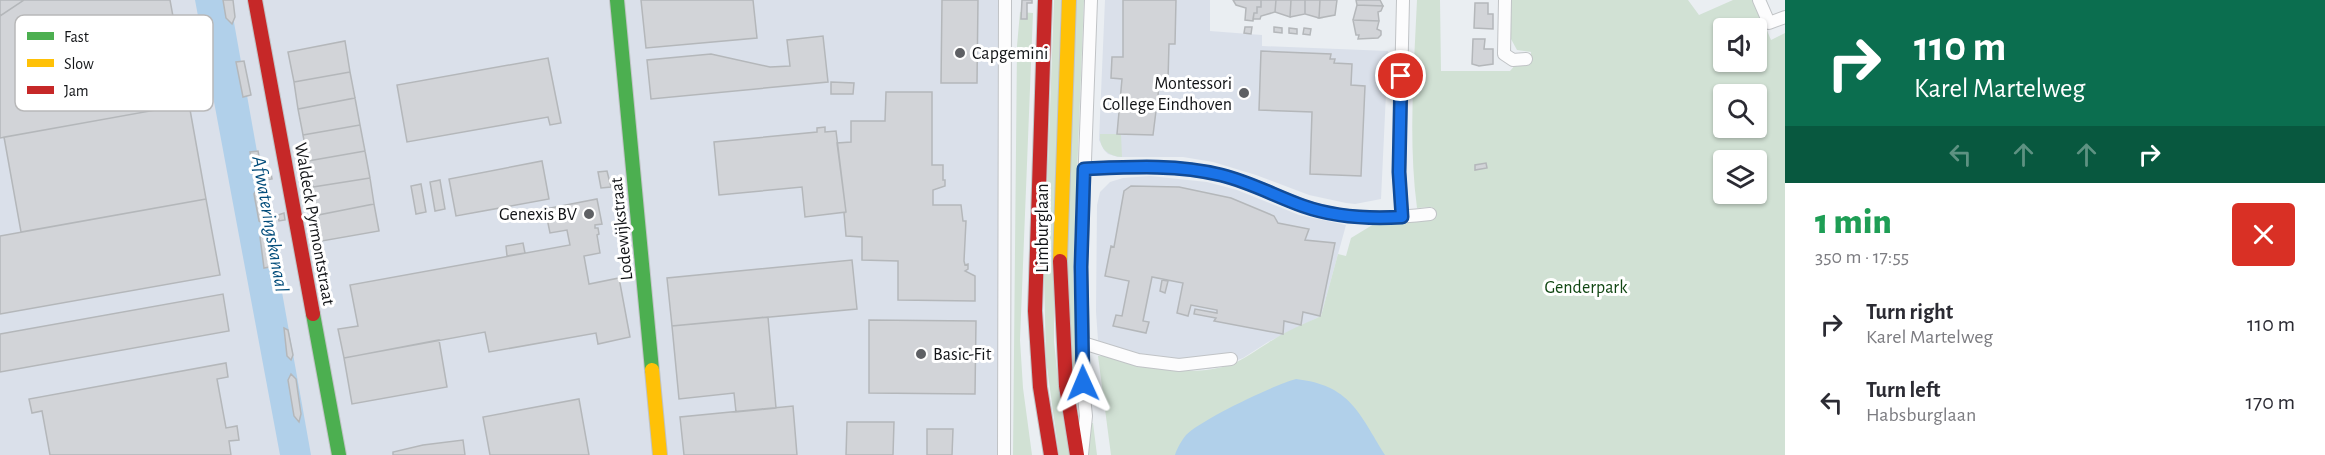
<!DOCTYPE html>
<meta charset="utf-8">
<style>
:root{--surface:#fff;--page:#f2f2f3;--text:#2b2b33;--muted:#7c7c81}
body{margin:0;font-family:"Alegreya Sans",sans-serif;background:var(--page);color:var(--text);height:100vh;display:flex;flex-direction:column;font-size:22px;white-space:nowrap}
*{box-sizing:border-box;margin:0}
p{font-size:20px;color:var(--muted)}
.icon{flex:none;width:33px;height:33px;fill:none;stroke:currentColor;stroke-width:2;stroke-linecap:round;stroke-linejoin:round}
.map{position:relative;flex:1;overflow:hidden}
.details{display:flex;flex-direction:column;background:var(--surface);width:540px}
.details>*{flex:none}
.guide{background:#0b6e4f;color:#fff;overflow:hidden}
.tools{position:absolute;left:1713px;top:18px;display:grid;gap:12px}
.tools a{display:grid;place-items:center;width:54px;height:54px;border-radius:6px;background:var(--surface);box-shadow:0 2px 4px #0004;font-size:30px}
.pin{position:absolute;display:grid;place-items:center;width:51px;height:51px;color:#fff;margin:-26px;border:3px solid #fff;border-radius:50%;box-shadow:0 2px 6px #0007}
.me{position:absolute;width:66px;margin:-33px;rotate:359deg;stroke-linejoin:round;filter:drop-shadow(0 0 4px #0008)}
.turn{display:flex;align-items:center;gap:21px;height:126px;padding:0 30px;font-size:27px}
.turn .icon{width:78px;height:78px;stroke-width:2.5}
.turn b{display:block;font-size:42px;line-height:51px}
.lanes{display:flex;align-items:center;height:57px;padding:0 30px;background:#0003;justify-content:center;gap:30px;direction:ltr}
.lanes .off{opacity:.35}
.round{display:grid;place-items:center;flex:none;width:63px;height:63px;border-radius:6px;background:var(--page)}
.headline{display:flex;align-items:center;justify-content:space-between;height:102px;padding:0 30px}
h1{font-size:36px;font-weight:800;line-height:45px;color:#1e9e55}
ul{padding:0;list-style:none}
li{display:flex;align-items:center;gap:18px;height:78px;padding:0 30px}
li div{flex:1}
li b{display:block;font-size:22px}
li em{font-style:normal}
main{display:flex;flex:1;min-height:0}
.map>svg:first-child{display:block}
</style>
<main>
<div class="map">
<svg width="1785" height="455" viewBox="0 0 1785 455">
<rect width="100%" height="100%" fill="#eaeef2"/>
<path fill="#dae0ea" d="M0 0H999L1009 455H0Z
M1105 0H1210V31L1262 35V46L1388 51 1381 199 1355 204 1346 203 1309 195 1256 175 1213 162 1183 157H1118L1108 154 1104 150 1099 140Z
M1150 176 1207 182 1237 190 1299 215 1346 225 1321 316 1268 342 1243 358 1216 368 1185 371 1148 366 1099 354 1096 312 1097 205 1100 192 1110 182 1123 178Z"/>
<path fill="#d1e1d4" fill-rule="evenodd" d="M1054 0H1061L1054 291V342L1061 407 1070 455H1059L1046 360 1044 274Z
M1076 0H1084L1073 275 1081 423 1075 391 1066 276Z
M1417 0H1440L1441 71H1510L1517 63H1531V52L1517 50 1511 39V0H1688L1699 15 1733 0H1754L1771 40 1785 33V455H1111L1098 356H1105C1146 366 1190 379 1232 364 1245 359 1256 350 1268 343 1284 332 1304 324 1321 316L1338 254 1346 256 1351 238 1374 224H1398L1434 219 1432 207 1417 208C1408 139 1414 69 1417 0ZM1724 28H1756V62H1724ZM1724 94H1756V128H1724ZM1724 160H1756V194H1724Z
M1020 12 1033 13 1020 340 1023 388 1032 455H1013L1017 46Z
M1100 134H1121L1122 157C1108 156 1099 149 1100 134Z
M1091 423H1093L1097 455H1088Z"/>
<path fill="#b1d0ea" d="M195 0H230L311 455H280Z
M1296 379C1350 385 1359 413 1385 455H1175C1177 448 1182 440 1186 435 1202 419 1274 385 1296 379Z"/>
<path fill="#d2d4d8" stroke="#b4b7ba" stroke-width="1.5" d="M0 0H24L0 16Z
M24 0H170L189 104 0 138V16Z
M223 0H233L235 17 232 24 226 18Z
M641 0H753L757 38 646 48Z
M942 0H978L977 83H941Z
M1022 0H1032V3H1027V19H1021Z
M1123 0H1176L1175 44H1169L1168 80 1160 79 1153 135 1117 134 1122 79 1111 78 1112 57H1123Z
M1233 0H1261V7H1257V13H1254L1253 21 1245 20 1246 8 1236 5Z
M1261 0H1276L1275 12 1261 16 1260 19H1253L1254 13H1257V7H1261Z
M1276 0H1291L1290 17 1275 12Z
M1291 0H1305V14L1290 17Z
M1305 0H1320L1319 18 1305 14Z
M1320 0H1337L1335 15 1319 18Z
M1356 0H1380L1383 6 1357 5Z
M1475 3H1488V14H1493V29L1474 28Z
M1357 5 1383 6 1381 11 1378 12 1379 21 1353 20Z
M1353 20 1379 21 1377 29 1381 31V35L1378 38 1358 39 1359 35H1356Z
M1245 27H1252L1251 34 1244 33Z
M1274 27 1282 28V33L1274 32Z
M1289 28 1297 29V34L1289 33Z
M1304 28 1311 29 1310 35 1303 34Z
M823 36 828 82 651 99 647 60 711 54 770 67 790 66 787 40Z
M1473 39H1485L1484 49H1493V64L1479 66 1472 64Z
M345 41 350 72 294 82 288 52Z
M1261 51 1331 54 1330 59H1335L1334 63 1352 64 1351 85 1365 86 1361 176 1310 174 1312 112 1259 110Z
M548 58 561 123 550 125 548 117 407 142 397 85Z
M244 61 251 95 243 97 236 62Z
M350 72 355 98 298 109 294 82Z
M831 82 854 83 853 94H831Z
M886 92H932V165H943V180H945V186L933 190V205H961L963 221H966L964 261 965 265 968 264V269L965 271 975 276V301L898 300V261L862 260V237L846 236 844 213 846 212 837 143 851 142V121H885Z
M355 98 360 125 303 135 298 109Z
M189 104 206 199 21 232 4 137Z
M360 125 365 151 308 161 303 135Z
M825 127V132L836 131 846 212 805 217 802 187 719 195 714 142 817 132V128Z
M258 151 263 178 255 179 250 152Z
M365 151 370 178 313 187 308 161Z
M542 161 549 199 456 216 449 179Z
M1486 163 1487 168 1475 170V165Z
M607 171 611 187 601 188 598 172Z
M271 173 272 179 266 180 265 174Z
M370 178 374 204 318 215 313 187Z
M440 180 445 209 435 211 430 182Z
M421 184 426 212 416 214 411 186Z
M1131 186 1179 187 1231 198 1274 216 1278 223 1309 229 1305 240 1335 243 1320 316 1303 312 1301 325 1284 321 1283 334 1214 321 1216 318 1194 314 1195 309 1217 313V310L1191 305 1188 316 1177 313 1183 283 1152 277 1143 321 1149 322 1146 333 1113 326 1116 315 1122 316 1129 281 1105 276 1111 246 1114 247 1124 191Z
M256 191 261 193 265 220 262 223 259 221 254 194Z
M206 199 220 275 0 314V236Z
M597 199 602 224 595 225V228H598L599 234 597 235 600 253 584 256 589 284 619 278 630 337 598 344 596 333 489 352 485 332 344 358 338 329 358 326 350 285 570 245 567 230 550 233 545 209Z
M374 204 379 231 322 241 318 215Z
M284 213 285 220 279 221 278 215Z
M270 235 275 266 264 268 260 237Z
M523 243 525 253 507 256 506 246Z
M852 260 857 309 672 326 667 278Z
M1162 280 1168 281 1165 293 1160 291Z
M223 294 229 331 0 372V334Z
M768 317 776 408 736 412 734 393 679 399 672 326Z
M869 320 976 321 975 394 869 393Z
M284 328 288 330 293 355 291 360 287 356Z
M439 340 447 387 352 404 344 358Z
M226 363 228 377 217 379 226 428 237 426 239 440 229 441 231 455H50L42 411 32 413 29 399Z
M291 374 296 379 301 414 299 422 294 416 288 380Z
M579 399 589 455H490L483 417Z
M793 406 797 455H684L680 417Z
M847 422H894L893 455H846Z
M927 429H953L952 455H927Z
M463 440 465 455H393V452L423 445Z"/>
<g fill="none" stroke-linecap="round" stroke-linejoin="round">
<defs>
<path id="street" d="M1505 0 1504 54 1513 60 1526 59
M1759 0 1769 23 1785 17
M1084 169C1130 167 1176 164 1221 175 1250 182 1275 196 1303 206 1344 220 1387 219 1430 214
M1402 217 1399 172 1403 0
M1083 343 1138 360 1179 365 1231 359
M1082 454 1086 416 1081 367 1083 343 1081 267 1091 0
M1004 455 1005 0"/>
<path id="fast" d="M617 0 652 370
M313 314 339 455"/>
<path id="slow" d="M1060 261 1069 0
M652 370 660 455"/>
<path id="jam" d="M255 0 313 314
M1045 0 1035 311 1040 387 1051 455
M1060 261 1066 386 1077 455"/>
</defs>
<use href="#street" stroke="#c0c3c6" stroke-width="14"/>
<use href="#fast" stroke="#c0c3c6" stroke-width="16"/>
<use href="#slow" stroke="#c0c3c6" stroke-width="16"/>
<use href="#jam" stroke="#c0c3c6" stroke-width="16"/>
<use href="#street" stroke="#fcfcfd" stroke-width="12"/>
<use href="#fast" stroke="#4caf50" stroke-width="14"/>
<use href="#slow" stroke="#ffc107" stroke-width="14"/>
<use href="#jam" stroke="#c62828" stroke-width="14"/>
</g>
<g fill="none" stroke-linecap="round" stroke-linejoin="round">
<defs>
<path id="route" d="M1083 383 1081 267 1084 169C1130 167 1176 164 1221 175 1250 182 1275 196 1303 206 1334 217 1369 219 1402 217L1399 172 1401 76"/>
</defs>
<use href="#route" stroke="#114b97" stroke-width="15"/>
<use href="#route" stroke="#1a73e8" stroke-width="10"/>
</g>
<g fill="#5e6064" stroke="#fff" stroke-width="2">
<circle cx="960" cy="53" r="6"/>
<circle cx="1244" cy="93" r="6"/>
<circle cx="589" cy="214" r="6"/>
<circle cx="921" cy="354" r="6"/>
</g>
<g text-anchor="middle" stroke-width="6" stroke-linejoin="round" paint-order="stroke">
<g font-size="18" fill="#121417" stroke="#fff" text-anchor="start">
<text x="972" y="59">Capgemini</text>
<text x="1232" y="89" text-anchor="end">Montessori<tspan x="1232" dy="21">College Eindhoven</tspan></text>
<text x="577" y="220" text-anchor="end">Genexis BV</text>
<text x="933" y="360">Basic-Fit</text>
</g>
<g font-size="18" fill="#121417" stroke="#fff">
<text transform="translate(315 224) rotate(80)" y="6">Waldeck Pyrmontstraat</text>
<text transform="translate(1042 228) rotate(-90)" y="6">Limburglaan</text>
<text transform="translate(621 229) rotate(-96)" y="6">Lodewijkstraat</text>
</g>
<g font-size="18" fill="#114713" stroke="#fff">
<text x="1586" y="293">Genderpark</text>
</g>
<g font-size="20" font-style="italic" fill="#024c7a" stroke="#fff">
<text transform="translate(271 224) rotate(80)" y="7">Afwateringskanaal</text>
</g>
</g>
<rect x="15" y="15" width="198" height="96" rx="9" fill="#fff" stroke="#b8b8b9" stroke-width="1.5"/>
<rect x="27" y="32" width="27" height="8" fill="#4caf50"/>
<rect x="27" y="59" width="27" height="8" fill="#ffc107"/>
<rect x="27" y="86" width="27" height="8" fill="#c62828"/>
<g font-size="16" fill="#121417">
<text x="64" y="42">Fast</text>
<text x="64" y="69">Slow</text>
<text x="64" y="96">Jam</text>
</g>
</svg>
<div class="tools">
<a><svg class="icon" aria-label="sound" viewBox="0 0 24 24"><path d="M4 9h4l5-4v14l-5-4H4zM17 9q2 3 0 6"/></svg></a>
<a><svg class="icon" aria-label="search" viewBox="0 0 24 24"><circle cx="10" cy="10" r="6"/><path d="M15 15l6 6"/></svg></a>
<a><svg class="icon" aria-label="layers" viewBox="0 0 24 24"><path d="M12 4l9 5-9 5-9-5zM3 14l9 5 9-5"/></svg></a>
</div>
<div class="pin" style="left:1401px;top:76px;background:#d93025"><svg class="icon" aria-label="arrive" viewBox="0 0 24 24"><path d="M6 21V4h12l-3 4 3 4H6"/></svg></div>
<svg class="me" style="left:1083px;top:383px" viewBox="-20 -20 40 40"><path d="M0-17L14 15 0 8-14 15z" fill="#1a73e8" stroke="#fff" stroke-width="4"/></svg>
</div>
<section class="details">
<div class="guide">
<div class="turn"><svg class="icon" aria-label="right" viewBox="0 0 24 24"><path d="M7 20v-9h11M14 6l5 5-5 5"/></svg><div><b>110 m</b>Karel Martelweg</div></div>
<div class="lanes"><svg class="icon off" aria-label="left" viewBox="0 0 24 24"><path d="M17 20v-9H6M10 6l-5 5 5 5"/></svg><svg class="icon off" aria-label="ahead" viewBox="0 0 24 24"><path d="M12 20V5M6 11l6-6 6 6"/></svg><svg class="icon off" aria-label="ahead" viewBox="0 0 24 24"><path d="M12 20V5M6 11l6-6 6 6"/></svg><svg class="icon" aria-label="right" viewBox="0 0 24 24"><path d="M7 20v-9h11M14 6l5 5-5 5"/></svg></div>
</div>
<div class="headline"><div><h1>1 min</h1><p>350 m · 17:55</p></div><a class="round" style="background:#d93025;color:#fff"><svg class="icon" aria-label="close" viewBox="0 0 24 24"><path d="M6 6l12 12M18 6L6 18"/></svg></a></div>
<ul>
<li><svg class="icon" aria-label="right" viewBox="0 0 24 24"><path d="M7 20v-9h11M14 6l5 5-5 5"/></svg><div><b>Turn right</b><p>Karel Martelweg</p></div><em>110 m</em></li>
<li><svg class="icon" aria-label="left" viewBox="0 0 24 24"><path d="M17 20v-9H6M10 6l-5 5 5 5"/></svg><div><b>Turn left</b><p>Habsburglaan</p></div><em>170 m</em></li>
</ul>
</section>
</main>
